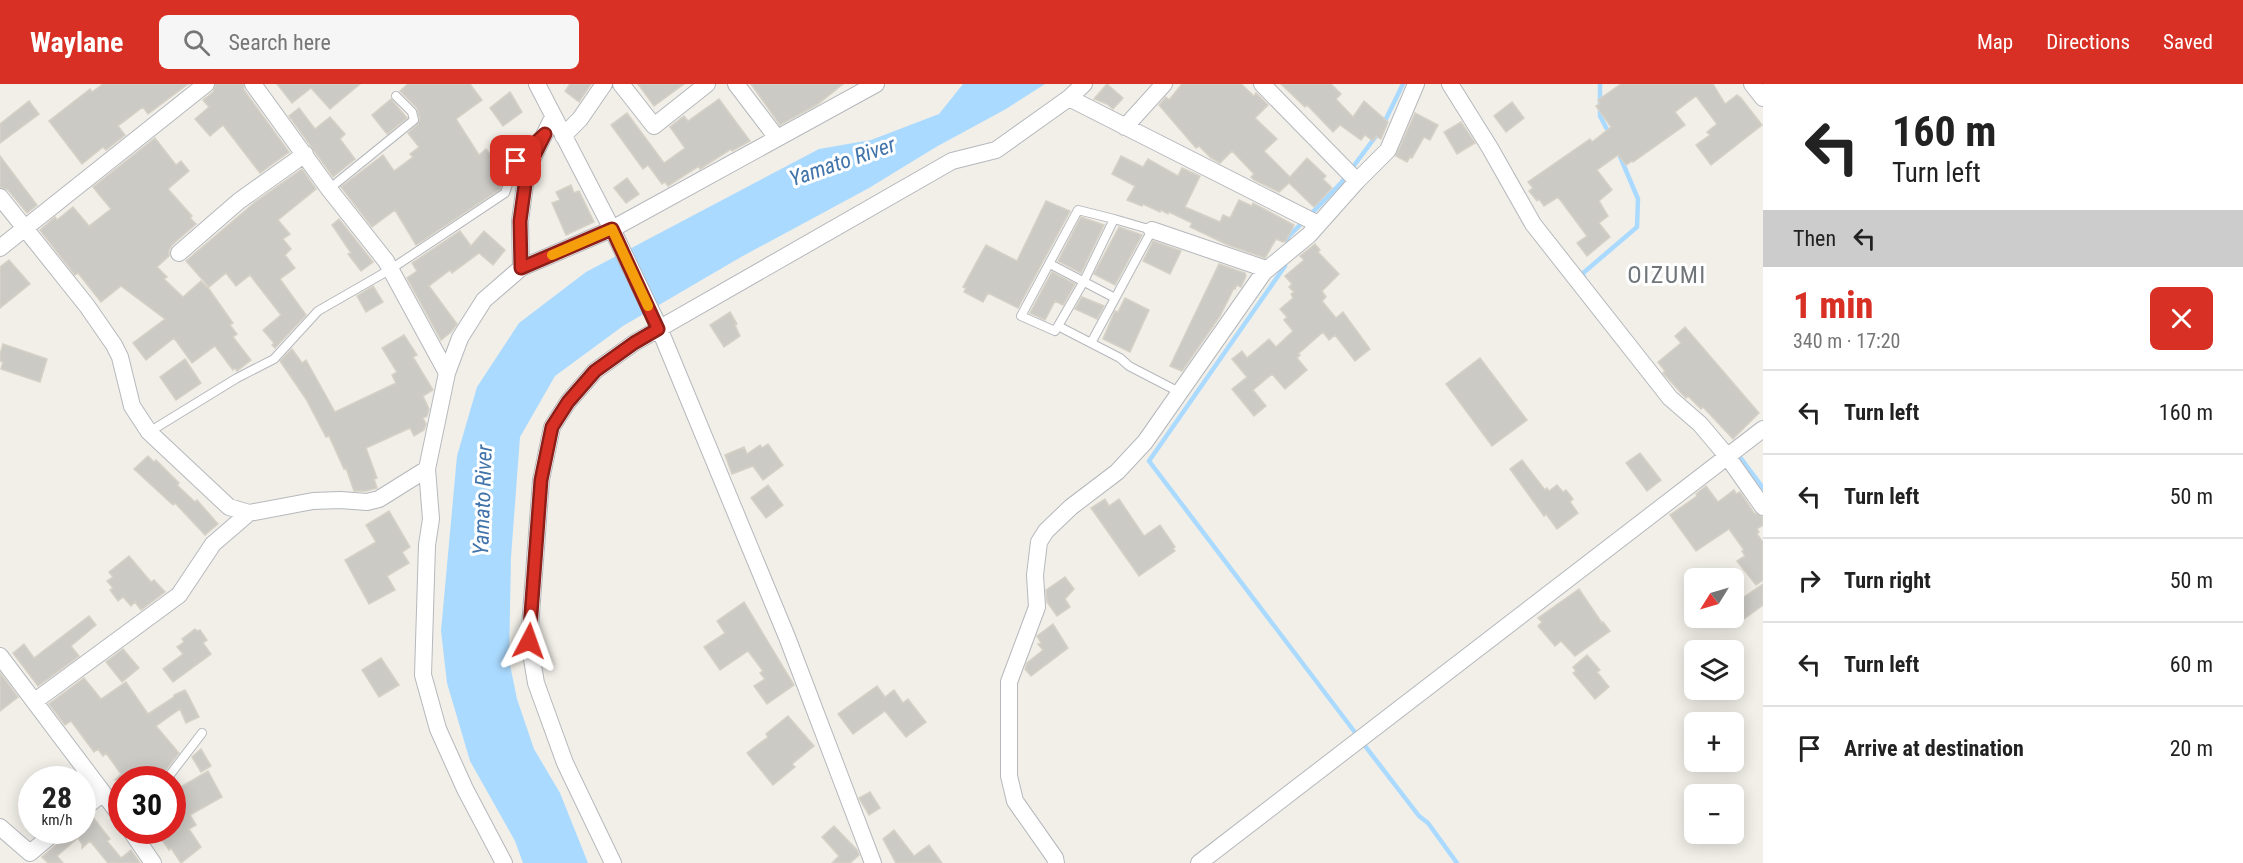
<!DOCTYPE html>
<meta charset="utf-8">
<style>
:root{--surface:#fff;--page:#f6f6f6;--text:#222;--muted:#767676;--line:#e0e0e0;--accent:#d93025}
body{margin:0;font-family:"Roboto Condensed",sans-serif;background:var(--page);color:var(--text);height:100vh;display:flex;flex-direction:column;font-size:22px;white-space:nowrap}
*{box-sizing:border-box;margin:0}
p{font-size:20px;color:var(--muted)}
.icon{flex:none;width:33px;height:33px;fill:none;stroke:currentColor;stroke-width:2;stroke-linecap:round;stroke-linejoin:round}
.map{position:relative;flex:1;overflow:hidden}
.sheet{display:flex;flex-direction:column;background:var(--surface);width:480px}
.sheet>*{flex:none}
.guide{background:#fff;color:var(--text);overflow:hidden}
.needle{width:39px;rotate:233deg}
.tools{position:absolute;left:1684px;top:484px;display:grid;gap:12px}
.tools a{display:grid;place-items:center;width:60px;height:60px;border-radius:9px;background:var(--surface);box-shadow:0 3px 15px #0003;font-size:30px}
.speed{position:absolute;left:18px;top:682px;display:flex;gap:12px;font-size:30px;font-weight:700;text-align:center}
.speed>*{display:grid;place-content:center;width:78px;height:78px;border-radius:50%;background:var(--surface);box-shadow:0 3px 15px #0003;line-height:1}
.speed small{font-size:15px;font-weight:400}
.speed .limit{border:9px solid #d22;background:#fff;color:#111}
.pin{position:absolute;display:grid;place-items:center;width:51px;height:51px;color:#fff;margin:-26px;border-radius:12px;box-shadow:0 3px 9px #0006}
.me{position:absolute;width:66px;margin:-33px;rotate:4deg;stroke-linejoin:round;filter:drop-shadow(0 0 4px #0008)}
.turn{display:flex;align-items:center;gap:21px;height:126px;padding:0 30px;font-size:27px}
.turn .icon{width:78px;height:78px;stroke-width:2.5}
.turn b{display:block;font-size:42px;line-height:51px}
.then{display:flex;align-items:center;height:57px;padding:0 30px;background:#0003;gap:12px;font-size:22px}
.round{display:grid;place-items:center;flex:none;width:63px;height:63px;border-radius:9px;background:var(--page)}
.head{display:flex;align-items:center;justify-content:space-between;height:102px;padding:0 30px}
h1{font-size:36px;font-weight:800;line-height:45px;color:var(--accent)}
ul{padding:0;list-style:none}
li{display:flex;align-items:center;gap:18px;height:84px;padding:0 30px;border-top:2px solid var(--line)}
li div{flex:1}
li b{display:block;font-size:22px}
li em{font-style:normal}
header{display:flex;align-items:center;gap:36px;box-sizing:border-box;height:84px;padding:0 30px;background:var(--accent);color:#fff}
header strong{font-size:28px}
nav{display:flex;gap:33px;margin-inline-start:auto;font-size:21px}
.search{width:420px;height:54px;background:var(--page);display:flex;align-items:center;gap:15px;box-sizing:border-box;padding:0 21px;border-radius:9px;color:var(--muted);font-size:22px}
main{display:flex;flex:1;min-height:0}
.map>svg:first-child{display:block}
</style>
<header>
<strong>Waylane</strong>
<div class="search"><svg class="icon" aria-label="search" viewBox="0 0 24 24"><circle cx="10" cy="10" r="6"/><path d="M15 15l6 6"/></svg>Search here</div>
<nav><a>Map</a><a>Directions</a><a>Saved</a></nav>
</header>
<main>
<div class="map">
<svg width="1763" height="779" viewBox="0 0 1763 779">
<rect width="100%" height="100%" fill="#f1efe8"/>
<path fill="#aadaff" d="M963 0H1045L1006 25 936 63 869 104 741 173 623 242 555 292 520 353 511 473 509 576 517 615 534 665 560 709 588 779H523L515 757 470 677 447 599 441 547 457 372 477 303 519 239 586 188 819 65 871 56 939 30Z"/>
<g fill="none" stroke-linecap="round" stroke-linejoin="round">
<path stroke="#aadaff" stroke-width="4.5" d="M1600 0V32L1609 49
M1383 41 1403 0
M1310 131 1341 99 1379 48
M1287 164 1288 153 1304 137
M1285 178V182L1149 377 1357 651
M1584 193 1582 190 1637 143 1638 115 1619 70
M1737 369 1763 404
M1362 658 1419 732 1428 739 1457 779"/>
</g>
<path fill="#cccac5" stroke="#d6d1c6" stroke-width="1.5" d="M103 0H188L148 30 143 23 118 42 125 51 106 66 103 63 82 80 49 37 90 5 92 8Z
M216 0H243L244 6 289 68 260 89 223 41 210 52 195 35 209 23 203 16 213 8Z
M277 0H360L330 25 311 4 292 19Z
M408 0H470L482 16 456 35 479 71 486 65 494 75 491 78 503 96 500 105 416 161 395 126 372 143 341 103 383 71 394 87 413 73 410 70 419 63 408 49 418 40 420 35 417 24 400 7Z
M570 0H591L579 18 565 7Z
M638 0H684L654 22Z
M751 0H843L818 20 780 41Z
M1107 0 1123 14 1113 25 1107 20 1094 15Z
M1182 0H1241L1254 12 1256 9 1268 21 1255 34 1277 55 1264 67 1290 93 1307 74 1326 92 1323 95 1332 104 1314 123 1289 99 1279 108 1254 96 1251 93 1254 90 1232 67 1220 79 1211 74 1199 62 1196 64 1159 21 1166 13 1169 16Z
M1281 0H1331L1341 10 1336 15 1353 33 1364 17 1388 38 1381 55 1376 52 1373 57 1365 51 1361 56 1340 41 1333 48 1307 21 1305 23Z
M1621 0H1713L1725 20 1737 11 1741 14 1762 41 1711 81 1696 61 1710 51 1707 48 1717 40 1696 12 1675 28 1685 41 1633 78 1632 77 1626 81 1618 71 1597 86 1612 106 1599 117 1608 132 1599 139 1610 153 1587 172 1577 159 1587 152 1558 113 1544 122 1539 115 1537 117 1529 107 1533 104 1528 98 1590 55 1592 58 1611 43 1596 22 1600 20 1598 16Z
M510 8 522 28 503 42 490 24Z
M391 15 407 34 387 50 372 31Z
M719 15 750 57 732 67 731 65 700 85 699 82 668 102 665 98 662 100 648 81 643 85 611 41 627 29 664 79 685 64 670 43 684 32 688 37Z
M29 17 39 30 0 59V40Z
M1512 18 1524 34 1506 48 1494 32Z
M299 24 315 45 330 33 345 50 340 55 355 75 333 93 289 32Z
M1415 29 1438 41 1430 56 1424 53 1412 74 1410 73 1407 78 1396 72Z
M1461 38 1475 59 1457 70 1444 48Z
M155 54 176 81 181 77 189 87 168 105 192 132 190 134 196 140 172 161 169 166V172L157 183 167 193 164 195 183 213 201 197 209 205 233 239 230 241 237 250 233 253 251 276 237 287 235 284 233 286 215 262 192 279 174 254 146 276 133 259 165 235 121 202 101 218 78 189 75 191 40 146 55 133 57 136 73 123 89 142 111 125 93 103Z
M0 72 37 121 27 129 8 106 0 103Z
M1121 72 1143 83 1148 75 1178 92 1182 84 1200 92 1185 123 1220 138 1223 131 1230 134 1239 116 1252 122 1253 119 1294 141 1286 157 1283 158 1276 155 1265 174 1228 161 1190 143 1192 139 1169 128 1168 130 1161 126 1160 128 1143 120 1142 122 1127 116 1135 102 1112 90Z
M302 85 316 105 278 136 290 150 283 155 291 165 285 171 295 184 280 195 306 231 275 264 272 261 274 259 263 246 281 231 250 191 236 202 226 189 209 203 186 177 254 119Z
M627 94 639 110 626 119 614 104Z
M571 101 574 109 579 107 594 138 566 151 552 119 560 116 556 108Z
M1046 117 1070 127 1018 224 988 209 983 218 964 208 966 204 963 203 986 161 1017 177Z
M1081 133 1104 141 1081 189 1058 177Z
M339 135 373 178 361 187 348 170 351 169 332 141Z
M1119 143 1142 151 1115 201 1094 190Z
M460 147 471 162 484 147 505 166 493 181 479 169 452 189 450 186 429 202 457 240 451 248 441 256 407 194 417 187 412 179Z
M1153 157 1181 167 1170 190 1143 177Z
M1315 160 1320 166 1318 168 1339 190 1322 207 1326 213 1322 217 1336 234 1343 228 1370 265 1355 277 1335 251 1329 256 1323 248 1298 270 1300 271 1297 274 1307 286 1285 305 1272 290 1253 306 1266 322 1254 332 1232 305 1247 293 1232 275 1242 267 1247 274 1269 255 1276 263 1293 247 1284 236 1287 233 1280 225 1293 214 1291 210 1294 208 1289 203 1292 200 1285 192 1304 176 1300 172Z
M9 176 30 200 0 224V183Z
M1219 180 1245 189 1246 192 1241 203 1237 201 1235 205 1234 204 1220 232 1182 287 1170 282Z
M1052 188 1075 200 1063 221 1055 217 1045 236 1030 229Z
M373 202 383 218 366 228 357 212Z
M1082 213 1104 222 1097 235 1075 225Z
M1125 214 1149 226 1130 268 1103 255 1115 227 1118 228Z
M730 228 737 240 735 241 740 252 724 263 710 241Z
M1685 243 1759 329 1733 355 1703 323 1701 325 1688 312 1686 314 1682 310 1663 289 1665 287 1658 278 1681 259 1675 252Z
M404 251 417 271 413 273 433 306 423 312 429 325 427 332 423 334 426 340 424 346 414 352 410 344 366 364 377 394 374 395 377 404 366 407H354L346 384 344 385 329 352 326 353 306 315 280 277 292 265 302 279 306 276 335 328 396 299 392 291 397 288 382 264Z
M3 260 47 275 40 298 1 285 3 278 0 277V270Z
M1480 274 1527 336 1492 362 1446 300Z
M185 275 201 299 176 316 160 293Z
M768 360 783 381 763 396 753 382 732 390 725 371 744 363 747 370 760 361 762 364Z
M1640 369 1661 396 1647 407 1626 379Z
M148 372 154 378 156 376 179 399 177 401 195 418 197 416 218 440 205 451 175 419 173 421 134 385Z
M1522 376 1545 406 1547 404 1549 407 1557 401 1563 408 1566 406 1573 415 1570 418 1578 429 1557 445 1546 430 1544 432 1510 385Z
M768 401 783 421 766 434 751 414Z
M1706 402 1718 418 1734 406 1736 410 1740 408 1754 429 1763 433V441L1757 445 1759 448 1757 450 1763 458V496L1756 501 1737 477 1745 472 1742 467 1744 466 1729 445 1696 467 1670 431 1697 412 1696 410Z
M1105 415 1109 422 1119 415 1144 452 1160 441 1175 463 1173 465 1175 467 1139 492 1091 424Z
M389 427 410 463 402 468 409 479 387 492 395 506 369 520 345 476 376 458 366 441Z
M129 472 151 498 154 496 165 508 141 526 135 518 131 522 123 513 118 517 110 506 113 504 107 497 113 493 109 488Z
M1065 493 1074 505 1065 515 1070 523 1057 532 1047 518 1046 506Z
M1763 500V521L1744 535 1734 520Z
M1579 505 1602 539 1603 538 1610 547 1575 572 1561 557 1555 562 1538 542 1542 538 1538 534Z
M744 518 794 601 767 620 754 602 765 595 760 589 763 587 748 567 720 586 704 563 725 549 717 537Z
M89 532 96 541 71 562 79 572 38 602 13 569 24 560 34 574Z
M1053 540 1068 564 1031 592 1025 585 1027 579 1043 566 1038 560 1041 559 1037 552Z
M195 545 197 547 200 546 207 556 203 559 211 570 173 598 163 585 183 570 177 563 184 558 182 555Z
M123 565 139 584 122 598 106 578Z
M1587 571 1600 586 1597 588 1609 603 1595 615 1573 589 1576 587 1573 583Z
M381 574 399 601 379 613 362 586Z
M0 589 18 613 0 627Z
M84 594 101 615 126 598 148 630 174 613V611L185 606 188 611 199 633 186 639 180 625 156 642 179 669 158 696H115L121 690 106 669 103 672 98 665 94 668 71 637 65 641 49 620Z
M877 602 885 613 894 606 903 619 908 615 926 638 906 653 885 627 853 650 838 630Z
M788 632 814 662 792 680 795 683 773 701 747 669 768 653 766 650Z
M201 665 211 682 201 688 192 673Z
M208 687 222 713 190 731 196 741 189 745 201 763 181 779 171 764 169 766 156 747H172V708Z
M870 708 880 724 869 731 859 714Z
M92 732 110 755 107 757 121 774 131 766 140 779H108L90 757 82 764V760L78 754 57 772 63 779H48L42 773 63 755 66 747H82V736Z
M834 742 857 766 859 771 850 779H832L839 772 822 753Z
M894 746 914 772 929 761 942 779H896L883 755Z"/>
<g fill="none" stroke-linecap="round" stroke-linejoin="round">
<defs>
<path id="lane" d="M329 105 414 36 412 28 396 12
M1050 180 1115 214
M1058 242 1055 247 1021 232 1078 126 1114 135
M1091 259 1152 146 1114 135 1084 197 1058 242 1120 274 1129 282 1181 309
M149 348 237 294 274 275 318 227 391 185 505 109 516 77 535 59
M166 696 202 649"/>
<path id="street" d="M253 0 329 105 386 177 447 289
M537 0 612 145 657 239 787 553 873 779
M621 0 654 42 707 0
M736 0 777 54
M1262 0 1357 97
M1450 0 1490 64 1533 140 1670 314 1700 340 1727 372 1763 423
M1752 0 1763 14
M1069 14 1318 140
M1125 43 1164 0
M563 52 580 35 604 0
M0 113 87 222 114 261 120 273 132 322 149 348 229 423 249 429 313 417 340 416 367 418 379 415 427 385
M1152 146 1266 185
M0 164 206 0
M179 169 239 117 305 70
M521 184 612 145 876 0
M0 572 122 734
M35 617 179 511 213 460 249 429
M82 726 103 709
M0 743 30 769 56 747
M131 747 153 779
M504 779 465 705 438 645 423 591 427 461 431 435 427 385 447 289 460 254 484 216 521 184 520 137 527 86 553 33
M613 779 565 679 536 599 529 557 541 396 552 343 568 318 595 287 634 259 952 77 996 66 1069 14 1084 0
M1056 779 1055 774 1015 717 1009 692V598L1037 523 1035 491 1039 458 1046 447 1071 423 1117 388 1145 358 1264 188 1309 151 1357 97 1388 66 1416 0
M1199 779 1763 345"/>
</defs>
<use href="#lane" stroke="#b5b8bc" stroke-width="10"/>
<use href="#street" stroke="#b5b8bc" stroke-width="18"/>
<use href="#lane" stroke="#fff" stroke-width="8"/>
<use href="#street" stroke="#fff" stroke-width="16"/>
</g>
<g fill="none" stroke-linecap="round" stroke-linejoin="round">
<defs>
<path id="route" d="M516 77 545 50 527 86 520 137 521 184 612 145 658 245 634 259 595 287 568 318 552 343 541 396 529 557"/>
</defs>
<use href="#route" stroke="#8d1f18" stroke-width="15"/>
<use href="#route" stroke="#d93025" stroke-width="10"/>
<path stroke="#f59e0b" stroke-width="10" d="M552 171 612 145 648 222"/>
</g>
<g text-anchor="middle" stroke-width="6" stroke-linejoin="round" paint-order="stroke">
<g font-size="22" font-style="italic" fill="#4174aa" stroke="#fff">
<text transform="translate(842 77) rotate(-19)" y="8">Yamato River</text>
<text transform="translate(482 416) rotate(-88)" y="8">Yamato River</text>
</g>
<g font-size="24" letter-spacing="1.5" fill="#70757a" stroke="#fff">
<text x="1667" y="199">OIZUMI</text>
</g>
</g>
</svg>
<div class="tools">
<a><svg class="needle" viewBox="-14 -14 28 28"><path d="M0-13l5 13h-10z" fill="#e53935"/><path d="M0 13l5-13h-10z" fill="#767676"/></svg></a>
<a><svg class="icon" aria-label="layers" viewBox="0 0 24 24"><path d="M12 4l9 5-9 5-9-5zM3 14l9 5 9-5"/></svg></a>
<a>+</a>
<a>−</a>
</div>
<div class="speed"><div>28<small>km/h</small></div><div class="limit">30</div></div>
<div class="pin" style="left:516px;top:77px;background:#d93025"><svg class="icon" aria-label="arrive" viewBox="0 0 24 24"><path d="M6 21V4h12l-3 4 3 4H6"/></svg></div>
<svg class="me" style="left:529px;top:557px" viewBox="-20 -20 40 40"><path d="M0-17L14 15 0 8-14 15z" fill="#d93025" stroke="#fff" stroke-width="4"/></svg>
</div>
<section class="sheet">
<div class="guide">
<div class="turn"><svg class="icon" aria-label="left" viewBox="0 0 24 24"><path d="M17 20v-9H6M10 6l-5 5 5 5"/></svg><div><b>160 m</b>Turn left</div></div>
<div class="then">Then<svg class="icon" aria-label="left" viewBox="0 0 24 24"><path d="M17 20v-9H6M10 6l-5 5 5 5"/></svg></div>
</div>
<div class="head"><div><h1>1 min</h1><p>340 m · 17:20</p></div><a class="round" style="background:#d93025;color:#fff"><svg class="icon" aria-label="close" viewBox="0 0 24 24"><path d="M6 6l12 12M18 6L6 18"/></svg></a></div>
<ul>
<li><svg class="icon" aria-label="left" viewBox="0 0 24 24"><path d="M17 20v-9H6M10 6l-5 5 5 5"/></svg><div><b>Turn left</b></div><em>160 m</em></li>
<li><svg class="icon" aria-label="left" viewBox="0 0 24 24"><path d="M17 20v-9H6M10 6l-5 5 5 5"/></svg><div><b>Turn left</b></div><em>50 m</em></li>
<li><svg class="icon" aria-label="right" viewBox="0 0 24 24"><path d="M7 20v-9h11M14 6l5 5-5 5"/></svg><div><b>Turn right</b></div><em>50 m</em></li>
<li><svg class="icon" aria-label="left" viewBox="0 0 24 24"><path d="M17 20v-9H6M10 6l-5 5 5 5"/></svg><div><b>Turn left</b></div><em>60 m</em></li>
<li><svg class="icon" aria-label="arrive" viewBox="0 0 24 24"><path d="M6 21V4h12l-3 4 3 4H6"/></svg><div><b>Arrive at destination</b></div><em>20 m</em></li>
</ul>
</section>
</main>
